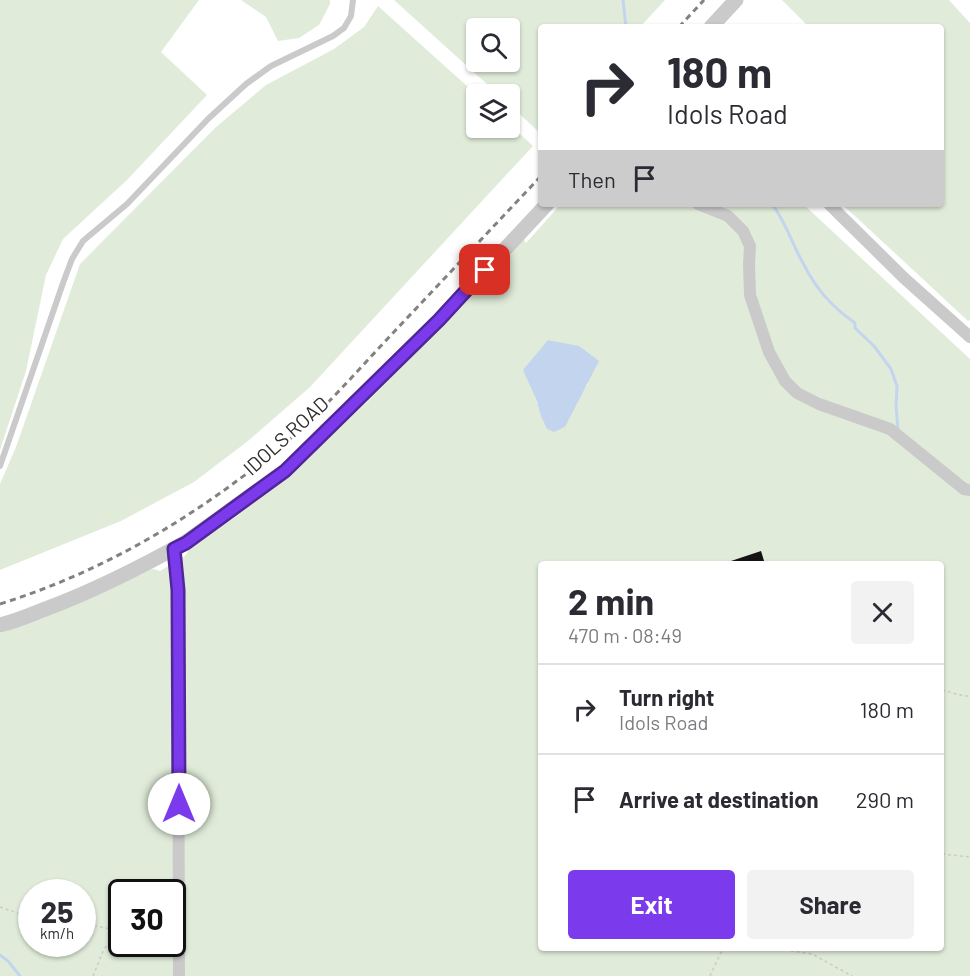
<!DOCTYPE html>
<meta charset="utf-8">
<style>
:root{--surface:#fff;--page:#f2f2f3;--text:#2b2b33;--muted:#7c7c81;--line:#e1e1e2;--accent:#7c3aed}
body{margin:0;font-family:Barlow,sans-serif;background:var(--page);color:var(--text);height:100vh;display:flex;flex-direction:column;font-size:22px;white-space:nowrap}
*{box-sizing:border-box;margin:0}
p{font-size:20px;color:var(--muted)}
.icon{flex:none;width:33px;height:33px;fill:none;stroke:currentColor;stroke-width:2;stroke-linecap:round;stroke-linejoin:round}
.map{position:relative;flex:1;overflow:hidden}
.sheet{position:absolute;left:538px;top:561px;width:406px;height:390px;display:flex;flex-direction:column;background:var(--surface);border-radius:6px;box-shadow:0 2px 4px #0004}
.sheet>*{flex:none}
.banner{position:absolute;left:538px;top:24px;width:406px;height:183px;border-radius:6px;box-shadow:0 2px 4px #0004;background:#fff;color:var(--text);overflow:hidden}
.controls{position:absolute;left:466px;top:18px;display:grid;gap:12px}
.controls a{display:grid;place-items:center;width:54px;height:54px;border-radius:6px;background:var(--surface);box-shadow:0 2px 4px #0004;font-size:30px}
.speed{position:absolute;left:18px;top:879px;display:flex;gap:12px;font-size:30px;font-weight:700;text-align:center}
.speed>*{display:grid;place-content:center;width:78px;height:78px;border-radius:50%;background:var(--surface);box-shadow:0 2px 4px #0004;line-height:1}
.speed small{font-size:15px;font-weight:400}
.speed .limit{border:3px solid #111;border-radius:9px;background:#fff;color:#111}
.pin{position:absolute;display:grid;place-items:center;width:51px;height:51px;color:#fff;margin:-26px;border-radius:12px;box-shadow:0 3px 9px #0006}
.me{position:absolute;width:66px;margin:-33px;rotate:0deg;stroke-linejoin:round;filter:drop-shadow(0 0 4px #0008)}
.turn{display:flex;align-items:center;gap:21px;height:126px;padding:0 30px;font-size:27px}
.turn .icon{width:78px;height:78px;stroke-width:2.5}
.turn b{display:block;font-size:42px;line-height:51px}
.then{display:flex;align-items:center;height:57px;padding:0 30px;background:#0003;gap:12px;font-size:22px}
.round{display:grid;place-items:center;flex:none;width:63px;height:63px;border-radius:6px;background:var(--page)}
.summary{display:flex;align-items:center;justify-content:space-between;height:102px;padding:0 30px}
h1{font-size:36px;font-weight:700;line-height:45px}
.action{display:flex;gap:12px;margin-top:auto;padding:12px 30px}
.action a{flex:1;height:69px;border-radius:6px;background:var(--accent);color:#fff;font-size:24px;font-weight:700;line-height:69px;text-align:center}
.action a+a{background:var(--page);color:var(--text)}
ul{padding:0;list-style:none}
li{display:flex;align-items:center;gap:18px;height:90px;padding:0 30px;border-top:2px solid var(--line)}
li div{flex:1}
li b{display:block;font-size:22px}
li em{font-style:normal}
.map>svg:first-child{display:block}
</style>
<div class="map">
<svg width="970" height="976" viewBox="0 0 970 976">
<rect width="100%" height="100%" fill="#fff"/>
<path fill="#e0ecd9" fill-rule="evenodd" d="M0 0H199L161 52 207 95 127 180 63 239 46 275 26 371 0 450Z
M241 0H330V4L319 25 299 38 278 41 266 17Z
M394 0H665L640 27H542L541 134 510 105V94H498ZM477 28H510V62H477Z
M782 0H949L970 23V320L968 321 842 204H942V27H809Z
M378 6 477 95V128H510V125L533 146 310 387 248 441 194 482 121 521 0 570V484L16 447 80 264 216 127 266 85 334 49 364 27Z
M561 204H803L970 359V976H0V633L37 619 147 570 154 569 160 571 184 557 191 547 237 516 299 466 369 400 522 237 526 243ZM548 340 565 344 588 384 577 400 547 428 540 414 537 401ZM542 564H942V948H542ZM32 892H82V944H32ZM122 892H172V944H122Z"/>
<path fill="#c3d5ee" d="M548 340 579 346 599 361 565 427 554 432 547 429 540 414 537 401 523 370Z"/>
<g fill="none" stroke-linecap="round" stroke-linejoin="round">
<path stroke="#c3d5ee" stroke-width="3" d="M623 0 626 27
M772 204C786 222 792 244 803 263 816 289 831 306 855 323V328L874 346 891 369 897 386 896 406 898 430
M0 955 8 961 20 976"/>
</g>
<path fill="#141414" d="M761 551 765 564H725V563Z"/>
<g fill="none" stroke-linecap="round" stroke-linejoin="round">
<path stroke="#cacaca" stroke-width="1.5" stroke-dasharray="3 3" stroke-linecap="butt" d="M942 690 964 696H970
M942 854 970 857
M0 907 32 918
M82 926H96L110 929 113 936 110 942 104 949 93 976
M773 948 812 954 852 976
M710 976 723 948"/>
<path stroke="#cacaca" stroke-width="6" d="M0 466 63 283 72 259 83 241 127 204 208 119 246 84 271 66 333 36 344 28 351 16 353 0"/>
<path stroke="#cacaca" stroke-width="12" d="M698 204 728 216 743 231 750 246 749 265 750 295 769 352 785 381 797 393 819 404 890 429 964 489 970 490
M829 204 904 278 970 337
M174 549 178 590 179 976"/>
<path stroke="#cacaca" stroke-width="15" d="M711 27 736 0
M0 625C17 621 32 614 48 608 96 590 141 567 186 542L285 471 439 320 547 204"/>
<path stroke="#828282" stroke-width="3" stroke-dasharray="6 4.5" stroke-linecap="butt" d="M679 27 704 0
M0 604C83 578 160 537 230 486 250 471 272 456 291 438 327 406 359 369 392 334 442 281 492 228 542 175"/>
</g>
<g fill="none" stroke-linecap="round" stroke-linejoin="round">
<defs>
<path id="route" d="M179 804 178 590 174 549 186 543 285 471 439 320 485 270"/>
</defs>
<use href="#route" stroke="#51269a" stroke-width="15"/>
<use href="#route" stroke="#7c3aed" stroke-width="10"/>
</g>
<g text-anchor="middle" stroke-width="6" stroke-linejoin="round" paint-order="stroke">
<g font-size="20" fill="#2d2d2d" stroke="#fff">
<text transform="translate(286 436) rotate(-42)" y="7">IDOLS ROAD</text>
</g>
</g>
</svg>
<div class="controls">
<a><svg class="icon" aria-label="search" viewBox="0 0 24 24"><circle cx="10" cy="10" r="6"/><path d="M15 15l6 6"/></svg></a>
<a><svg class="icon" aria-label="layers" viewBox="0 0 24 24"><path d="M12 4l9 5-9 5-9-5zM3 14l9 5 9-5"/></svg></a>
</div>
<div class="speed"><div>25<small>km/h</small></div><div class="limit">30</div></div>
<div class="pin" style="left:485px;top:270px;background:#d93025"><svg class="icon" aria-label="arrive" viewBox="0 0 24 24"><path d="M6 21V4h12l-3 4 3 4H6"/></svg></div>
<svg class="me" style="left:179px;top:804px" viewBox="-20 -20 40 40"><circle r="19" fill="#fff"/><path d="M0-13L10 11 0 6-10 11z" fill="#7c3aed"/></svg>
<div class="banner">
<div class="turn"><svg class="icon" aria-label="right" viewBox="0 0 24 24"><path d="M7 20v-9h11M14 6l5 5-5 5"/></svg><div><b>180 m</b>Idols Road</div></div>
<div class="then">Then<svg class="icon" aria-label="arrive" viewBox="0 0 24 24"><path d="M6 21V4h12l-3 4 3 4H6"/></svg></div>
</div>
<section class="sheet">
<div class="summary"><div><h1>2 min</h1><p>470 m · 08:49</p></div><a class="round"><svg class="icon" aria-label="close" viewBox="0 0 24 24"><path d="M6 6l12 12M18 6L6 18"/></svg></a></div>
<ul>
<li><svg class="icon" aria-label="right" viewBox="0 0 24 24"><path d="M7 20v-9h11M14 6l5 5-5 5"/></svg><div><b>Turn right</b><p>Idols Road</p></div><em>180 m</em></li>
<li><svg class="icon" aria-label="arrive" viewBox="0 0 24 24"><path d="M6 21V4h12l-3 4 3 4H6"/></svg><div><b>Arrive at destination</b></div><em>290 m</em></li>
</ul>
<div class="action"><a>Exit</a><a>Share</a></div>
</section>
</div>
